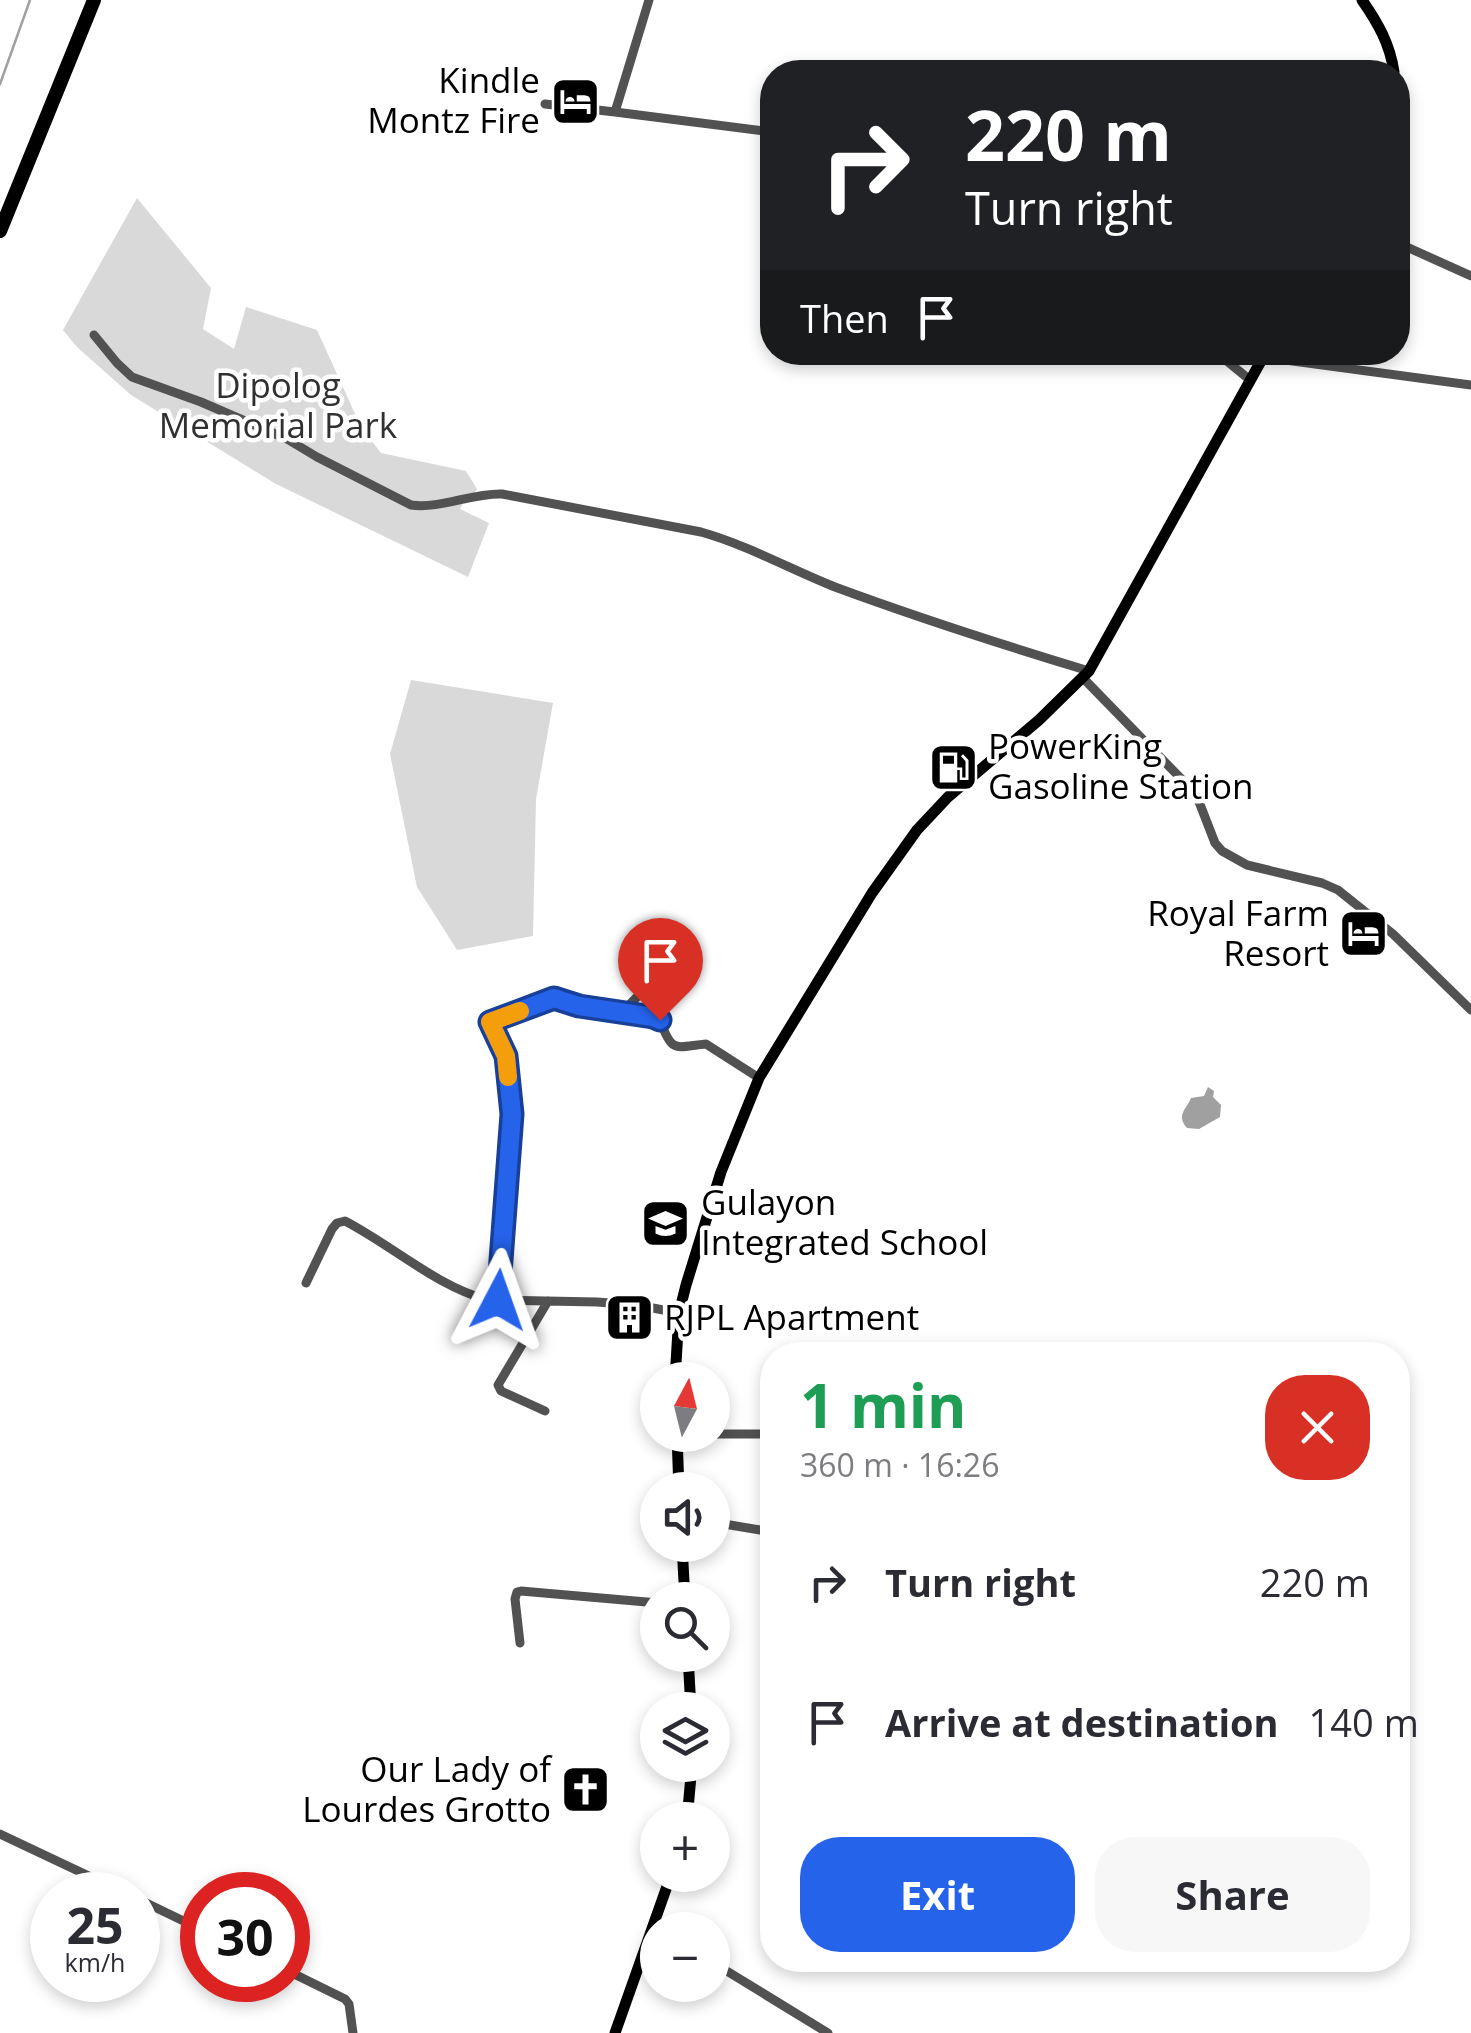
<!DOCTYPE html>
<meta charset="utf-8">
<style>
:root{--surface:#fff;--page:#f7f7f7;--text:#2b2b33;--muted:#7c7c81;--accent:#2563eb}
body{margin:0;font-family:"Open Sans",sans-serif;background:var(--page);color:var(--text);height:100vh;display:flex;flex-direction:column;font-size:38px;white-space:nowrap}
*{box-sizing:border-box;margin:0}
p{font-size:32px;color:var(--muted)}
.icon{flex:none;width:55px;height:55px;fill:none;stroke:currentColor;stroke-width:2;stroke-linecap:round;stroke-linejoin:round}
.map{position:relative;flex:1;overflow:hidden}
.details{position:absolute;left:760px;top:1342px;width:650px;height:630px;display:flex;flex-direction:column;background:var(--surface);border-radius:40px;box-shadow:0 5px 15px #0003}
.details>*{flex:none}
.guide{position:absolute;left:760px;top:60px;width:650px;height:305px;border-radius:40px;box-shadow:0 5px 15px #0003;background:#202124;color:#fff;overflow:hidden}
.needle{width:65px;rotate:7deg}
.tools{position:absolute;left:640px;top:1362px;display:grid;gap:20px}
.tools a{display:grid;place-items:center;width:90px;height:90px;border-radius:50%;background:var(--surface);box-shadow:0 5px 15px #0003;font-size:50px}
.speed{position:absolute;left:30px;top:1872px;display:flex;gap:20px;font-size:50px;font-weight:700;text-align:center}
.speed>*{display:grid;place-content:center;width:130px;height:130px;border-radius:50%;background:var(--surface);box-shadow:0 5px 15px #0003;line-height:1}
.speed small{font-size:25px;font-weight:400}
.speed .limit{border:15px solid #d22;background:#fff;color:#111}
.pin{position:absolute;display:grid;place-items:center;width:85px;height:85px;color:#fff;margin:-102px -42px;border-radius:50% 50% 50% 0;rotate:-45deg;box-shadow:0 0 10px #0007}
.pin .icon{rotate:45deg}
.me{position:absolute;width:110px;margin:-55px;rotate:4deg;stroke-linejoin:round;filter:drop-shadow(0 0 8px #0008)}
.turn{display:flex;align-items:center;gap:35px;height:210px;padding:0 40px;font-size:45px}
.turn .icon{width:130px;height:130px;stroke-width:2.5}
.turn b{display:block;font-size:70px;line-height:85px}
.then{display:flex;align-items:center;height:95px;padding:0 40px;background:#0003;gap:20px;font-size:38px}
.round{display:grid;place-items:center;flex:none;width:105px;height:105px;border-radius:40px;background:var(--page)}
.headline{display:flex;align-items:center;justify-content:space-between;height:170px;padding:0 40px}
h1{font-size:60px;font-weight:700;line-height:75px;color:#1e9e55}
.cta{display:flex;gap:20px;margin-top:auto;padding:20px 40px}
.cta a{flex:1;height:115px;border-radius:40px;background:var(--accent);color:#fff;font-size:40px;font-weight:700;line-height:115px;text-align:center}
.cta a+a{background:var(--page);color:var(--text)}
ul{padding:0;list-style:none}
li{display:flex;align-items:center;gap:30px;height:140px;padding:0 40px}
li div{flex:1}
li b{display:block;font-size:38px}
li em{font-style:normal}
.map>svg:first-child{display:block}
</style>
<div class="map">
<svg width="1471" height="2033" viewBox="0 0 1471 2033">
<rect width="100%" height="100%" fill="#fff"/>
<path fill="#d9d9d9" d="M137 198 211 288 203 329 234 349 246 307 317 330 361 427 381 453 466 471 477 489 474 494 466 497 460 509 489 523 468 577 276 484 131 395 77 347 63 330Z
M411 680 553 703 536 799 533 936 457 950 417 887 390 754Z"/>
<path fill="#a0a0a0" d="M1208 1087 1214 1091 1213 1097 1221 1105 1220 1117 1199 1129 1187 1128C1176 1115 1186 1110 1191 1098L1204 1096Z"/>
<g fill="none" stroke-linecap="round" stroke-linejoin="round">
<path stroke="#a0a0a0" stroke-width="2.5" d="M0 84 30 0"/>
<path stroke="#525252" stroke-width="9" d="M649 0 615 112 772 132
M545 104 615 112
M1398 243 1471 276
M94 335 117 363 132 377 201 402 287 439 317 457 411 505C441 509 471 493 502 494L701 532C747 545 790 569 835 587 919 618 1003 645 1089 671
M1216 352 1250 380
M1263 357 1471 385
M1083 678 1196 794 1215 843 1222 851 1247 865 1322 883 1338 890 1393 934 1471 1010
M623 1011 645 989
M306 1283 332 1229 337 1223 345 1221C393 1246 436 1286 488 1300L597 1302 637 1305 679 1313
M499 1300 512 1113 506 1056 490 1022 554 999 579 1006 653 1017 660 1020C672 1054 675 1047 706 1044L759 1078
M545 1411 501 1391 498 1385 548 1301
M712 1434H764
M677 1436 701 1435
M712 1522 772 1532
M520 1643 515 1599 517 1592 521 1591 658 1603
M0 1834 129 1895
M138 1899 202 1930
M712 1962 828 2033
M288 1971 345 1999 349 2004 353 2033"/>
<path stroke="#000" stroke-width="11" d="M1362 0C1378 23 1390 44 1394 72
M675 1380 679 1313 686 1285 721 1172 759 1078 872 893 917 830 948 797 1039 720 1089 671 1266 352
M677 1435 679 1490
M682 1545 685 1600
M688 1655 691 1710
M687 1820 692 1765
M615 2033 671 1875"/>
<path stroke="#000" stroke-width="14" d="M0 231 94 0"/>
</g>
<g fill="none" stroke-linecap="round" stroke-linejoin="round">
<defs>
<path id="route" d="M498 1300 512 1114 506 1056 490 1022 554 998 579 1006 653 1017 660 1020"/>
</defs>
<use href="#route" stroke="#184099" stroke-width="25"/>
<use href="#route" stroke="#2563eb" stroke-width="18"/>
<path stroke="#f59e0b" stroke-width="18" d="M508 1077 506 1056 490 1022 520 1011"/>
</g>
<defs>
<symbol id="hotel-square" viewBox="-11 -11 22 22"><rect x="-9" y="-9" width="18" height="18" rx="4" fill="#000" stroke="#fff"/><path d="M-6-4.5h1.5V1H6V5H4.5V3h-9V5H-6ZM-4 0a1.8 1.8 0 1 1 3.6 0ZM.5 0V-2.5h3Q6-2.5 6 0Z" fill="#fff"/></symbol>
<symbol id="fuel-square" viewBox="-11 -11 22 22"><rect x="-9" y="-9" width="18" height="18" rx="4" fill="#000" stroke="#fff"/><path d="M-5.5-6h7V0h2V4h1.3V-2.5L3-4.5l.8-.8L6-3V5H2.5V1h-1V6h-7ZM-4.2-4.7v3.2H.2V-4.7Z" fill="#fff"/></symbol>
<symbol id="school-square" viewBox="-11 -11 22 22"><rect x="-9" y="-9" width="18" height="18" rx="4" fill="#000" stroke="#fff"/><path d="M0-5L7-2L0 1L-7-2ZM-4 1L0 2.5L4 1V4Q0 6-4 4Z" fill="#fff"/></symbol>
<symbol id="building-square" viewBox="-11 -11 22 22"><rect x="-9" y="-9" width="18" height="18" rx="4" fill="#000" stroke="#fff"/><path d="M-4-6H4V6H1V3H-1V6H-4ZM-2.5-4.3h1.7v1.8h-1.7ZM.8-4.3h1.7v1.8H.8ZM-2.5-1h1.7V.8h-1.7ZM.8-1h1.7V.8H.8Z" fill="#fff"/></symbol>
<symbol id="church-square" viewBox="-11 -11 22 22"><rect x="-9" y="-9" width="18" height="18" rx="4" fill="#000" stroke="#fff"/><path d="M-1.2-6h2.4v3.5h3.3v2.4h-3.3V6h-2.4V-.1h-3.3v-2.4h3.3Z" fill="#fff"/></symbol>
</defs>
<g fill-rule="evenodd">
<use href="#hotel-square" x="548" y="74" width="55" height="55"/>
<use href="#fuel-square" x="926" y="740" width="55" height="55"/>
<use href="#hotel-square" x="1336" y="906" width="55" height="55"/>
<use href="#school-square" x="638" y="1196" width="55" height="55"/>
<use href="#building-square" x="602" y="1290" width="55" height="55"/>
<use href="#church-square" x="558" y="1762" width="55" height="55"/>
</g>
<g text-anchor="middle" stroke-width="9" stroke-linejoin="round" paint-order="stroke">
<g font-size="35" fill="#000" stroke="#fff" text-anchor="end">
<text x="540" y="93">Kindle<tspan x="540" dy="40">Montz Fire</tspan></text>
<text x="988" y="759" text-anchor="start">PowerKing<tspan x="988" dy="40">Gasoline Station</tspan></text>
<text x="1329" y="926">Royal Farm<tspan x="1329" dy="40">Resort</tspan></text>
<text x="701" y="1215" text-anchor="start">Gulayon<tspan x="701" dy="40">Integrated School</tspan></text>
<text x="664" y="1330" text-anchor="start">RJPL Apartment</text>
<text x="551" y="1782">Our Lady of<tspan x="551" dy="40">Lourdes Grotto</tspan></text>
</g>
<g font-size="35" fill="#303030" stroke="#fff">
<text x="278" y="398">Dipolog<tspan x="278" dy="40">Memorial Park</tspan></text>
</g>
</g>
</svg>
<div class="tools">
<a><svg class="needle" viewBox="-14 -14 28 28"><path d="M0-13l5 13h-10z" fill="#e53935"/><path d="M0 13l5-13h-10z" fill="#7c7c81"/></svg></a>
<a><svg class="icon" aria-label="sound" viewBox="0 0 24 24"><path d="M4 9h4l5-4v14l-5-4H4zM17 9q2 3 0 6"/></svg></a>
<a><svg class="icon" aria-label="search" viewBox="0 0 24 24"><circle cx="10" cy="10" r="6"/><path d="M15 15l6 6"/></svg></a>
<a><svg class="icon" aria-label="layers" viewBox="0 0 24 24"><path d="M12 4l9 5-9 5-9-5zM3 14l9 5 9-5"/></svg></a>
<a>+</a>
<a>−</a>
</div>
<div class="speed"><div>25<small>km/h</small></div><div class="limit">30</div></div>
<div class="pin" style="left:660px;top:1020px;background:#d93025"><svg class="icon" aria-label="arrive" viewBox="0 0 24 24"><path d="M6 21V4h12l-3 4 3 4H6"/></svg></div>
<svg class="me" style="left:498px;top:1300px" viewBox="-20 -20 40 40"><path d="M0-17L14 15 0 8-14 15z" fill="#2563eb" stroke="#fff" stroke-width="4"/></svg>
<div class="guide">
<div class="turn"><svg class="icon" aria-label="right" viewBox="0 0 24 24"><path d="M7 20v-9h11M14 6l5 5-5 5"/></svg><div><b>220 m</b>Turn right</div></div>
<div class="then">Then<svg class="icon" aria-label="arrive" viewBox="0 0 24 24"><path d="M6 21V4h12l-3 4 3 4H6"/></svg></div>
</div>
<section class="details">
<div class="headline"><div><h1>1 min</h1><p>360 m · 16:26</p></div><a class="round" style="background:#d93025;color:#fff"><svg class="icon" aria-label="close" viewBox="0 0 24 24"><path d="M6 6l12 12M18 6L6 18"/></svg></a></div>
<ul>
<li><svg class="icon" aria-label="right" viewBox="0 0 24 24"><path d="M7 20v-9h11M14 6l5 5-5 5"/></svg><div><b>Turn right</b></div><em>220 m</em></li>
<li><svg class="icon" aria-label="arrive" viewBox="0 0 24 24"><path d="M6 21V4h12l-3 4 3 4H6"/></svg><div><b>Arrive at destination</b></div><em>140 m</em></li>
</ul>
<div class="cta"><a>Exit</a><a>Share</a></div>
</section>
</div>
